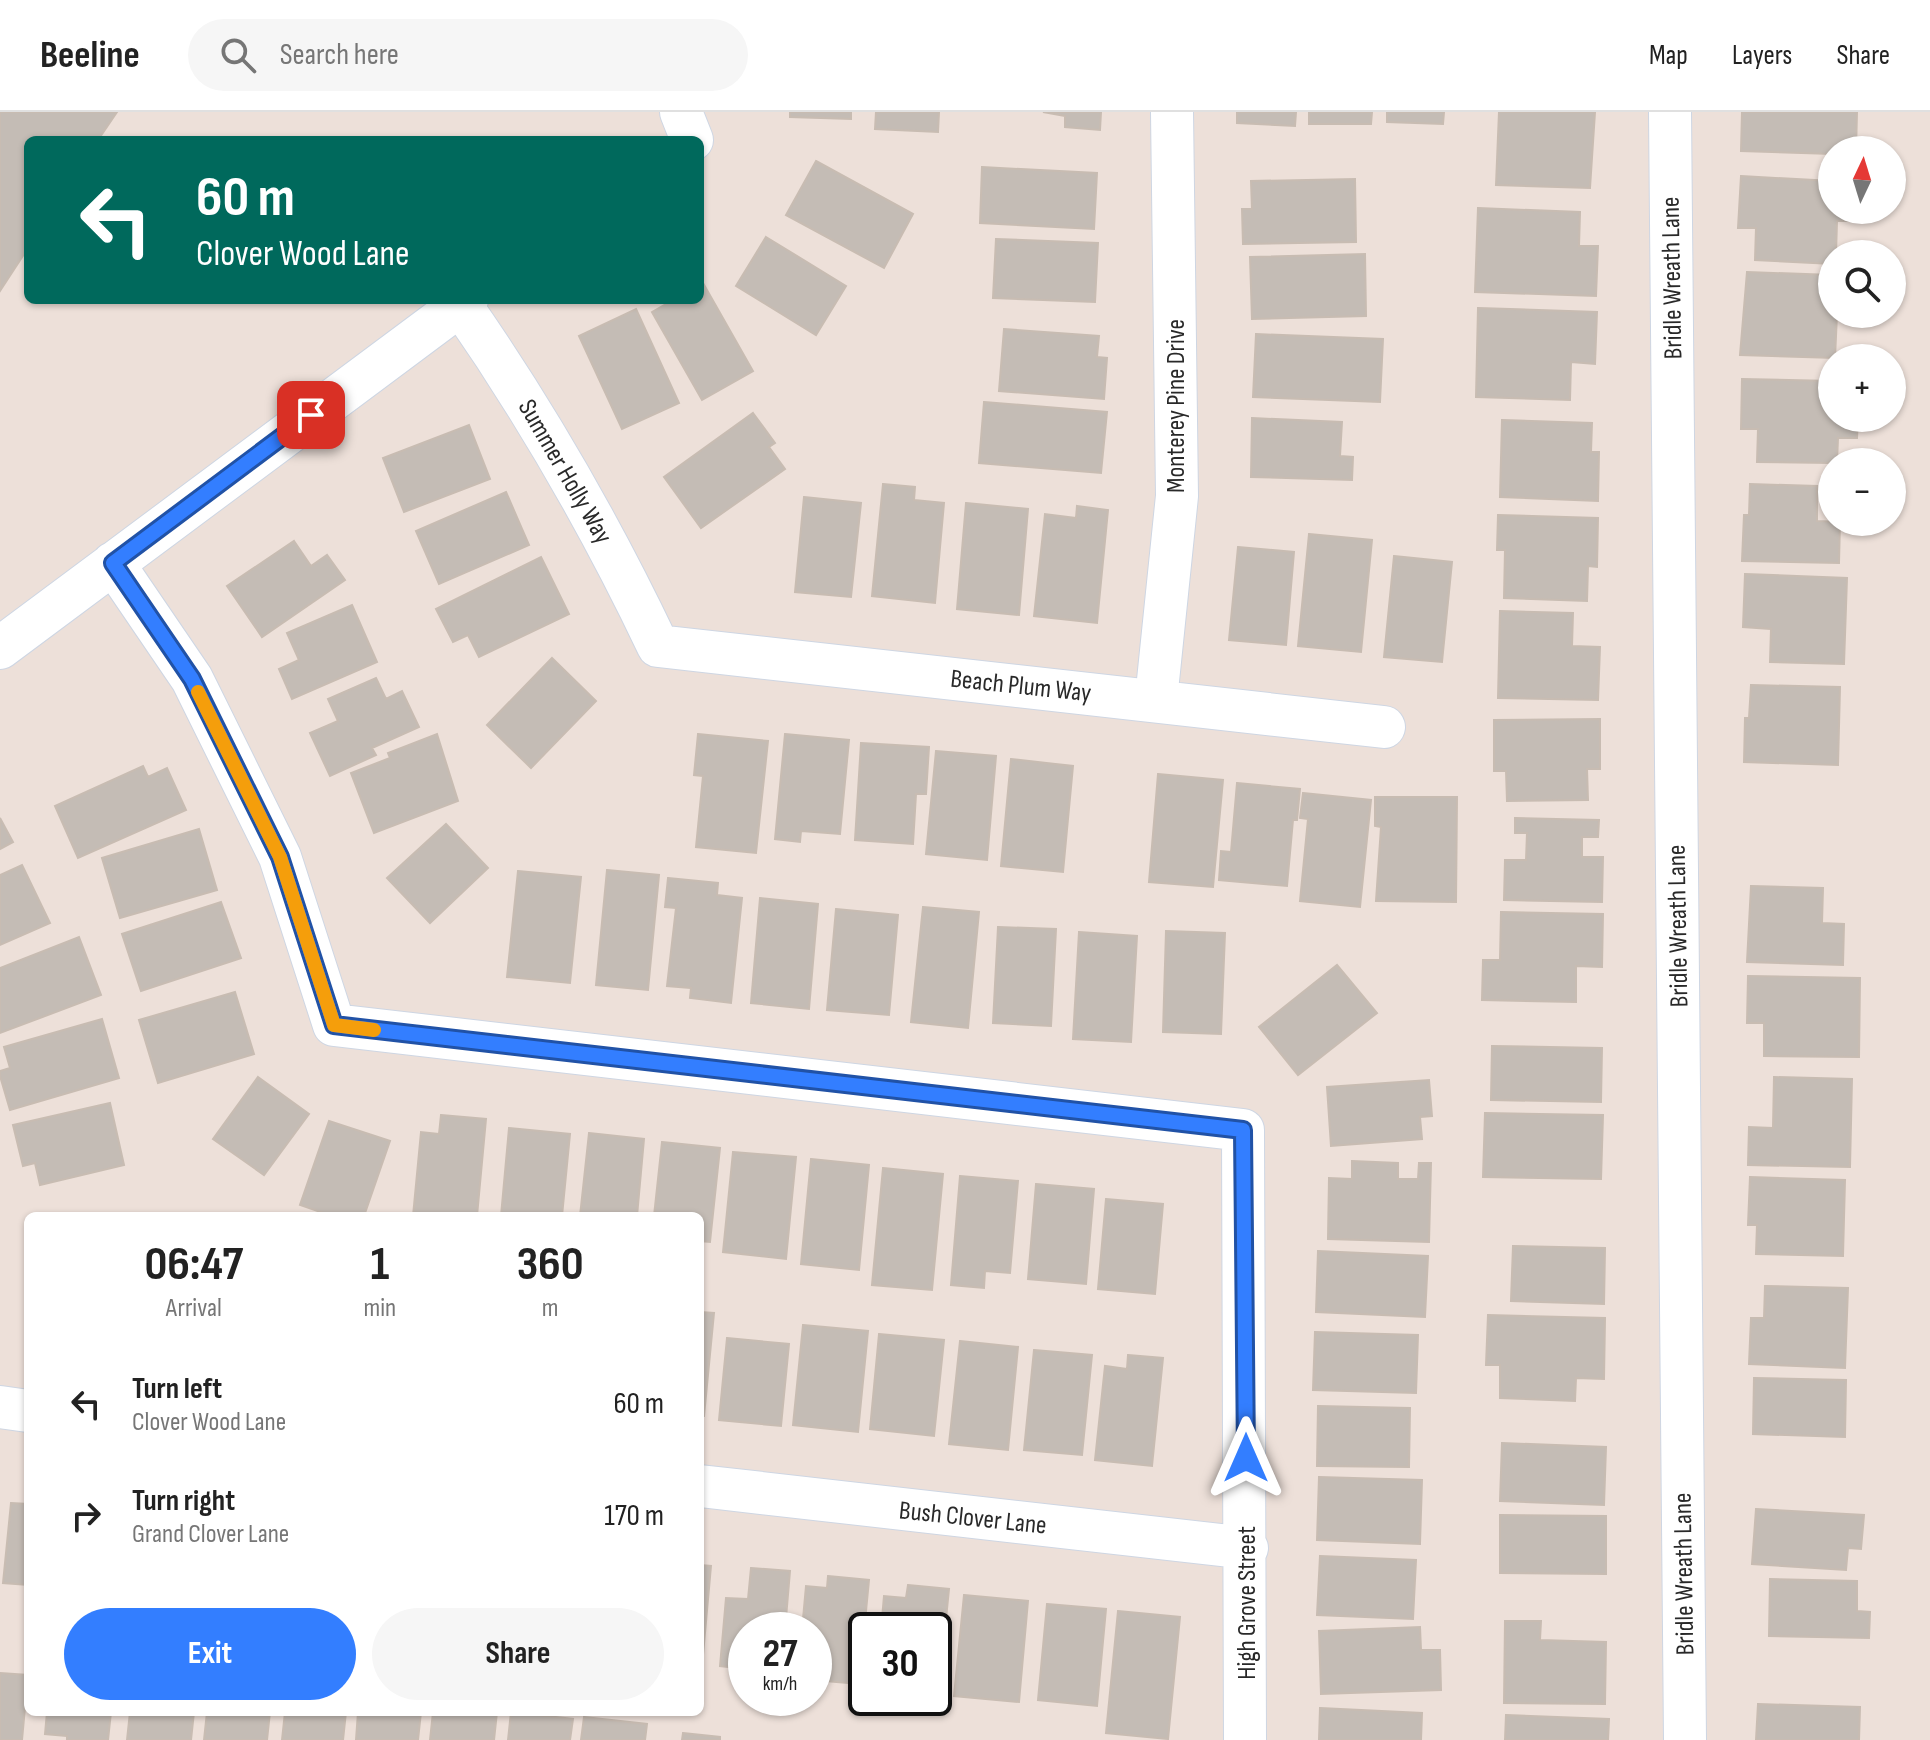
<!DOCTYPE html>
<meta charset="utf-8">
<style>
:root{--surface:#fff;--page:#f6f6f6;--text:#222;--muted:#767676;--line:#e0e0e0;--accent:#337eff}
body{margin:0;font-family:"Sofia Sans Condensed",sans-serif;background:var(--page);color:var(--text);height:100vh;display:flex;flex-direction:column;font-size:30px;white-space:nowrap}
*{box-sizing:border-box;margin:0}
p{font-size:26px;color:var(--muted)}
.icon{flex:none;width:44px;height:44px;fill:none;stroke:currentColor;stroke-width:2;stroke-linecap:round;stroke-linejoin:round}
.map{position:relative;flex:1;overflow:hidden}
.sheet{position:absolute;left:24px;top:1100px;width:680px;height:504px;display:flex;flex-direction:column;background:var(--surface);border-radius:12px;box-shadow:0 2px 6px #0004}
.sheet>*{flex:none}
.hud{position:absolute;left:24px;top:24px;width:680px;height:168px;border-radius:12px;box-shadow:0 2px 6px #0004;background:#00695c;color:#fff;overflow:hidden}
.needle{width:52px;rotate:4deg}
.fabs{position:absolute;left:1818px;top:24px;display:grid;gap:16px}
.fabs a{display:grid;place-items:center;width:88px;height:88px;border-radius:50%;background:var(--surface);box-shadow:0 2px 6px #0004;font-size:40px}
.speed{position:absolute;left:728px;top:1500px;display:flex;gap:16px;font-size:40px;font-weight:700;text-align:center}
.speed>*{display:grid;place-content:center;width:104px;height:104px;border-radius:50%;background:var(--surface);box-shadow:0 2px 6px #0004;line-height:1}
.speed small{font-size:20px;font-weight:400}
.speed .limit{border:4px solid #111;border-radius:12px;background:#fff;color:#111}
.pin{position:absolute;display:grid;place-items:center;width:68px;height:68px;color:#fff;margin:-34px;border-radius:16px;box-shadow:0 4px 12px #0006}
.me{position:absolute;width:88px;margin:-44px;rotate:0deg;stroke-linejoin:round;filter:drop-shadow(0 0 6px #0008)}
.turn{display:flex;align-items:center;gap:28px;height:168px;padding:0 40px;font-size:36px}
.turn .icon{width:104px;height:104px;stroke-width:2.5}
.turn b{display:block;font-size:56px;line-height:68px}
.eta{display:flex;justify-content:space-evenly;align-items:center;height:136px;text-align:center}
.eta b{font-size:48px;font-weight:700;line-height:56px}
.cta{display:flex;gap:16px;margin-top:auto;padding:16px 40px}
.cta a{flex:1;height:92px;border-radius:48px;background:var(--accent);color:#fff;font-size:32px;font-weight:700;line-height:92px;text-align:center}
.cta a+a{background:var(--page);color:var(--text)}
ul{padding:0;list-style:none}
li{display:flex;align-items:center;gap:24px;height:112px;padding:0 40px}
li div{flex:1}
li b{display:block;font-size:30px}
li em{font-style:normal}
header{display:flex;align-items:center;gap:48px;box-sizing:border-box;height:112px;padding:0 40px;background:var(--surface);border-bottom:2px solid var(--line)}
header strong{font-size:38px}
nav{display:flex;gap:44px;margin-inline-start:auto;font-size:28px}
.search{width:560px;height:72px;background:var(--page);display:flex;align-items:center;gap:20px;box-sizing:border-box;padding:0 28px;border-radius:44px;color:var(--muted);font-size:30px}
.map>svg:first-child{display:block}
</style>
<header>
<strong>Beeline</strong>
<div class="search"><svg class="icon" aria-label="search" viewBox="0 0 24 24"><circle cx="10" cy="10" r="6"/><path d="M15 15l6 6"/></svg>Search here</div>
<nav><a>Map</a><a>Layers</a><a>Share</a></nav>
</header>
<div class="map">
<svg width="1930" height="1628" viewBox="0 0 1930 1628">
<rect width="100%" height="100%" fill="#ede0d9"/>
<path fill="#c4bcb5" stroke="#c8bcb2" stroke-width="2" d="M0 0H117L98 28H28V136L0 179Z
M790 0H851V7L790 5Z
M876 0H939L938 20 875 17Z
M1043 0H1101L1100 18 1065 15V4Z
M1237 0H1296L1295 14 1237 11Z
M1309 0H1372L1371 12H1309Z
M1387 0H1444L1443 12 1387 10Z
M1499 0H1595L1590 76 1496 73Z
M1742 0H1857L1856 38H1832V42L1741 39Z
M816 49 913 102 884 156 786 103Z
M982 55 1097 61 1094 117 980 111Z
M1741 64 1832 69V98H1853L1852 109H1837L1836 142H1832V152L1755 148 1756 116H1738Z
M1355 67 1356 130 1243 132 1242 97H1252L1251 69Z
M1478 96 1580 100 1579 134H1598L1596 184 1475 180Z
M766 125 846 174 816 223 736 174Z
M996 127 1098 131 1095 190 993 186Z
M1365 142 1366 204 1252 207 1250 145Z
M1747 160 1832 163V202H1837L1835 246 1740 243Z
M703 171 753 259 702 288 652 200 673 188H700V173Z
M1478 196 1597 200 1595 252 1571 250 1570 288 1476 285Z
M636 197 679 291 622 317 579 224Z
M1004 217 1099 224 1097 245 1107 246 1104 287 999 279Z
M1256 222 1383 227 1380 290 1253 285Z
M1742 267 1832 269V306H1858L1857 326H1838L1837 350 1832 351 1757 350 1758 317H1741Z
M984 290 1107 300 1101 361 979 351Z
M753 301 775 331 769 335 785 357 701 416 664 365Z
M1252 306 1342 310 1340 344 1353 345 1352 368 1251 365Z
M1502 308 1592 311 1591 340H1599L1598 389 1500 385Z
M469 313 490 367 404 400 383 346Z
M883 372 915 375 914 388 944 391 935 491 872 484Z
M1750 372 1817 374V409L1840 410 1839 451 1742 449 1744 403H1749Z
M506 380 529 433 439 472 416 419Z
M804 385 861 391 851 485 795 480Z
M966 391 1028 397 1019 503 957 497Z
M1077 394 1108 398 1097 511 1034 504 1045 402 1076 406Z
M1498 403 1598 406 1597 455 1588 454 1587 489 1504 486 1505 438H1497Z
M1309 422 1372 428 1361 540 1298 534Z
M294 429 311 454 327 443 345 468 262 525 227 474Z
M1238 435 1294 440 1286 533 1229 528Z
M1394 444 1452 450 1442 550 1384 545Z
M541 445 569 502 479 545 468 523 453 530 436 497Z
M1745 462 1847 466 1844 552 1770 550 1771 517 1743 515Z
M352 493 377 550 292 587 279 557 299 548 287 521Z
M1500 499 1573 501 1572 534 1600 535 1598 588 1498 586Z
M552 546 596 589 531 656 487 613Z
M376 566 386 587 402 579 419 615 372 636 376 643 330 664 310 621 338 609 328 587Z
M1751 573 1840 575 1838 653 1744 650 1745 606H1749Z
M1600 607V657H1587L1588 688 1507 689 1506 659H1494V608Z
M437 622 458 689 374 721 351 661 390 646 388 641Z
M698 622 768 629 756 741 696 735 703 664 694 663Z
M785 622 849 628 840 722 801 719 800 730 775 727Z
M861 631 929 635 926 682H916L913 732 855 728Z
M936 639 996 644 987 748 926 742Z
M1011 647 1073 654 1063 760 1001 754Z
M143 654 148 665 167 656 186 698 78 746 55 694Z
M1158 662 1223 668 1213 775 1149 770Z
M1237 671 1300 677 1297 708H1293L1287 774 1219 768 1221 739 1231 740Z
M1303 681 1371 688 1360 795 1300 789 1308 707 1300 706Z
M1375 685H1457L1456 790 1376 789 1381 715 1375 714Z
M0 706 13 730 0 737Z
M1515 706 1599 708 1598 725H1582V745H1603L1602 790 1504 788 1505 748H1526L1527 721H1515Z
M446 712 488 756 430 811 387 766Z
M199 717 217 778 120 806 102 746Z
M22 753 50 811 0 833V763Z
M607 758 659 763 648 878 596 873Z
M518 759 581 765 570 871 507 865Z
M668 766 718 771 717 783 742 786 731 891 690 886 691 876 667 874 676 796 665 795Z
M1751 774 1823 776 1822 811 1844 812 1843 853 1747 850Z
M760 786 818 792 809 897 751 891Z
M221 790 241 846 141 879 122 822Z
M923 795 979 800 968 916 911 910Z
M836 797 898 803 889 903 827 898Z
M1501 800 1603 802 1602 855 1576 854V890L1482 888 1483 848H1500Z
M998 815 1056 817 1051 914 993 911Z
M1166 819 1225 821 1221 922 1163 920Z
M1079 820 1137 824 1131 930 1073 927Z
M79 825 101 883 0 921V856Z
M1337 853 1377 901 1298 963 1259 915Z
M1748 864 1860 866 1859 945 1764 944V911H1747Z
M235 880 254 942 158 971 139 908Z
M102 907 119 966 10 998 0 964V959L10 956 4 935Z
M1492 934 1602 936 1601 990 1491 988Z
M258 965 309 1002 264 1063 213 1027Z
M1774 965 1852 967 1850 1055 1748 1053 1749 1015 1773 1016Z
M1429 968 1432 1004 1420 1005 1422 1027 1331 1034 1327 975Z
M110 991 124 1053 40 1073 35 1051 23 1054 13 1013Z
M1485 1001 1603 1003 1601 1067 1483 1065Z
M441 1003 486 1007 477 1104H413L421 1020 439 1022Z
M329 1009 390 1029 364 1104H332L300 1093Z
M509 1016 570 1022 562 1104H501Z
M589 1021 644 1027 637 1104H580Z
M662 1030 720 1036 710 1130 700 1129V1104H654Z
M733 1040 796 1045 786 1147 723 1140Z
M811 1047 869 1053 859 1158 801 1152Z
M1352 1049 1398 1051V1067H1418L1419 1051H1431L1429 1130 1328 1127 1329 1066 1352 1067Z
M883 1056 943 1062 932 1178 872 1173Z
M960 1064 1018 1069 1010 1161 985 1159 984 1176 951 1173Z
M1750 1065 1845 1068 1843 1144 1756 1142 1757 1113H1748Z
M1036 1072 1094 1077 1086 1172 1028 1167Z
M1106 1087 1163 1092 1155 1182 1098 1177Z
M1513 1134 1605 1136 1604 1192 1511 1189Z
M1318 1139 1428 1144 1425 1205 1316 1200Z
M1765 1174 1848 1176 1845 1256 1749 1252 1751 1206H1764Z
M700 1200 714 1201 704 1304H700Z
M1488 1203 1605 1206 1604 1267 1576 1266 1575 1289 1500 1286V1253H1486Z
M803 1213 868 1219 858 1320 793 1313Z
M1315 1220 1418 1223 1416 1281 1313 1278Z
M879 1222 944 1228 934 1324 870 1317Z
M727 1226 789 1232 781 1314 719 1308Z
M960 1229 1018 1235 1008 1338 949 1332Z
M1034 1238 1092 1243 1082 1343 1024 1338Z
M1128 1243 1163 1246 1152 1354 1095 1348 1105 1254 1127 1257Z
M1754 1266 1846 1268 1845 1325 1753 1322Z
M1318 1294 1410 1296 1409 1355 1317 1354Z
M1502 1331 1606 1335 1604 1393 1500 1389Z
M1319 1365 1422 1368 1420 1432 1317 1428Z
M11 1391 28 1392V1473L3 1471Z
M1756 1397 1864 1403 1861 1437 1848 1436 1846 1458 1752 1452Z
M1500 1403 1606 1404V1462L1500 1461Z
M1320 1444 1416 1448 1413 1507 1317 1503Z
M700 1453 711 1454 702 1554H700Z
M751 1456 790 1459 785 1518H746V1557L720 1554 726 1486 748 1487Z
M828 1464 869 1468 859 1572 814 1568V1518H802L806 1474 827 1476Z
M1770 1467 1857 1469V1499L1870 1500 1869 1526 1769 1524Z
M908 1473 949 1477 939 1577H934V1518H881L884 1484 906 1486Z
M964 1483 1028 1489 1019 1590 954 1584Z
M1047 1492 1106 1497 1097 1594 1038 1588Z
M1118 1499 1180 1505 1168 1627 1106 1621Z
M1505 1509H1541L1540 1528 1606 1530 1605 1592 1504 1591Z
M1420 1515 1421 1538H1440L1441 1578 1321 1582 1319 1519Z
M0 1561 28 1563 22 1628H0Z
M1758 1592 1860 1595 1859 1628H1756Z
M1320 1596 1422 1601 1421 1628H1319Z
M47 1600H111L108 1628H67V1624L45 1622Z
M130 1600H194L191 1628H127Z
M207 1600H270L267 1628H204Z
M285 1600H346L343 1628H282Z
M358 1600H421L418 1628H356Z
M433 1600H497L494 1628H430Z
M511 1600 573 1607 570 1628H508Z
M1506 1603 1609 1607 1608 1628H1505Z
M584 1605 647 1612 645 1628H581Z
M683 1621 720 1625V1628H682Z"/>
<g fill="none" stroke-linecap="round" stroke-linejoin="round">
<defs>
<path id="minor" d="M681 0 692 28
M1670 0 1685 1628
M460 192C536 301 601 414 658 534L1384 615
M113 451 192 567 280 745 334 913 1243 1018 1245 1628
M0 536 467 188
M1156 588 1177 384 1172 0
M0 1295 28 1299
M700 1374 1247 1436"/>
</defs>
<use href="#minor" stroke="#ced6e3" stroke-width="44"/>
<use href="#minor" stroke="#fff" stroke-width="42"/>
</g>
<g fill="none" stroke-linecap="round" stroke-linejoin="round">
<defs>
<path id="route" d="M311 303 113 451 192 567 280 745 334 913 1243 1018 1246 1346"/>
</defs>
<use href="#route" stroke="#2152a6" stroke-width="20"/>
<use href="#route" stroke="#337eff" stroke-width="14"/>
<path stroke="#f59e0b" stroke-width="14" d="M198 580 280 745 334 913 374 918"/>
</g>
<g text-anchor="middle" stroke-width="6" stroke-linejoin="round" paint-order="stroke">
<g font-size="26" fill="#292929" stroke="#fff">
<text transform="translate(1671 166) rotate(-91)" y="9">Bridle Wreath Lane</text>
<text transform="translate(1175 294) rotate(-90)" y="9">Monterey Pine Drive</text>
<text transform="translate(566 359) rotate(60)" y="9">Summer Holly Way</text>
<text transform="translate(1021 573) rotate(6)" y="9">Beach Plum Way</text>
<text transform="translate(1677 814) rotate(-91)" y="9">Bridle Wreath Lane</text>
<text transform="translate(973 1405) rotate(6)" y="9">Bush Clover Lane</text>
<text transform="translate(1683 1462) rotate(-91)" y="9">Bridle Wreath Lane</text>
<text transform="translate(1246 1491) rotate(-90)" y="9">High Grove Street</text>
</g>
</g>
</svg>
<div class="fabs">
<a><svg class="needle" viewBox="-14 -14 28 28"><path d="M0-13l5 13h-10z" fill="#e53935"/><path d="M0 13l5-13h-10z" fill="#767676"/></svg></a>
<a><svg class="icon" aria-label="search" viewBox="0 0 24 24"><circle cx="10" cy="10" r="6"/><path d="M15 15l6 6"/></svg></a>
<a>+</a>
<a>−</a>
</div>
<div class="speed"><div>27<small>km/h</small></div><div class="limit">30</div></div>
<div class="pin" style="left:311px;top:303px;background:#d93025"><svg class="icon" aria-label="arrive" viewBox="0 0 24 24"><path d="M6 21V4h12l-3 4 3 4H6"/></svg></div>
<svg class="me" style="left:1246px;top:1346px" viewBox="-20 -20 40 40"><path d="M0-17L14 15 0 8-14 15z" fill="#337eff" stroke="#fff" stroke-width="4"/></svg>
<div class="hud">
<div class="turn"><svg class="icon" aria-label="left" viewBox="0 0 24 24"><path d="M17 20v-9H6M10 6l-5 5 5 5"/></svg><div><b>60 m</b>Clover Wood Lane</div></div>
</div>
<section class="sheet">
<div class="eta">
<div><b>06:47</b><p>Arrival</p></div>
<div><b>1</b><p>min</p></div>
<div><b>360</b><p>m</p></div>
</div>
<ul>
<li><svg class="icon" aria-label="left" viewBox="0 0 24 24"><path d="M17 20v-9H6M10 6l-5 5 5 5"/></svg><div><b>Turn left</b><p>Clover Wood Lane</p></div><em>60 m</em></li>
<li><svg class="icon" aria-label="right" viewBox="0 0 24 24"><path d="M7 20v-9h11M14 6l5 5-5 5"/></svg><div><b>Turn right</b><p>Grand Clover Lane</p></div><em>170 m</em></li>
</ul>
<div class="cta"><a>Exit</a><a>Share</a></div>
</section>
</div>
